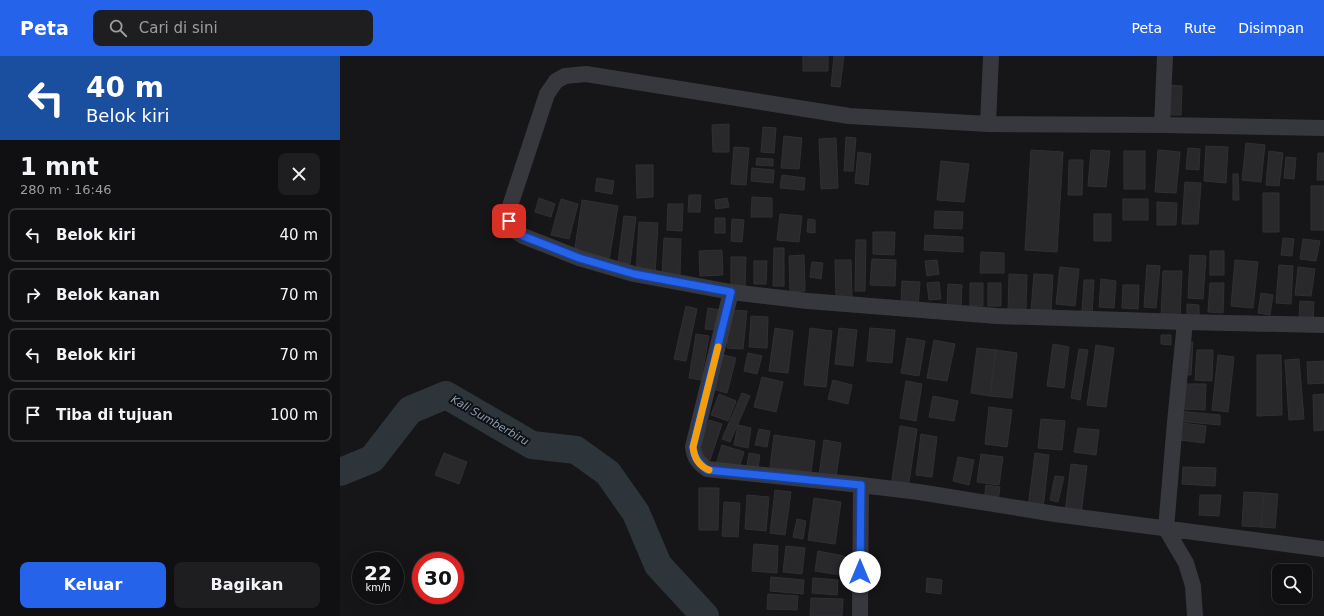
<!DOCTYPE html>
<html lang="id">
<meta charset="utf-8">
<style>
:root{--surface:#101012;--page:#1e1e20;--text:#f1f3f6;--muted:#9c9d9f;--line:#303032;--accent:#2563eb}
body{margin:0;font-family:"DejaVu Sans",sans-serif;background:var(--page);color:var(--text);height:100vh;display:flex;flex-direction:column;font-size:15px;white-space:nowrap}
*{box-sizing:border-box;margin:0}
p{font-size:13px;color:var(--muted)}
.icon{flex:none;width:22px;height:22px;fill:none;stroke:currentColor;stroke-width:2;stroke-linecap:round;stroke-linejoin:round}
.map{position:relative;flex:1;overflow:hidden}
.drawer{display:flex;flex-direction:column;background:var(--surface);width:340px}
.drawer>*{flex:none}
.banner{background:#1a4fa0;color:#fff;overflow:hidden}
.controls{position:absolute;left:932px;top:508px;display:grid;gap:8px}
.controls a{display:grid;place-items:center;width:40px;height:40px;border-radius:8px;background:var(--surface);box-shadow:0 4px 16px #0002,0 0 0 1px var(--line);font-size:20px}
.speed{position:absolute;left:12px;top:496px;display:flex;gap:8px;font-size:20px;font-weight:700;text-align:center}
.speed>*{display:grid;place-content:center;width:52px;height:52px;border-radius:50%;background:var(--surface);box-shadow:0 4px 16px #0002,0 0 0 1px var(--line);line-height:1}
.speed small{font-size:10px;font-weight:400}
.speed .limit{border:6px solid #d22;background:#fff;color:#111}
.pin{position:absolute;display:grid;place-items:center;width:34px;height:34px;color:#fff;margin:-17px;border-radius:8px;box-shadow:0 2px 6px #0006}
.me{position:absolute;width:44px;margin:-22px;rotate:0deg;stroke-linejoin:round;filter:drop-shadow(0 0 3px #0008)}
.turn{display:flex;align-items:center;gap:14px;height:84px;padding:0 20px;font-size:18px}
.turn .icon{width:52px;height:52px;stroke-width:2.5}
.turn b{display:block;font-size:28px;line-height:34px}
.round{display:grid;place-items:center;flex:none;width:42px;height:42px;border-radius:8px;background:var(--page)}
.overview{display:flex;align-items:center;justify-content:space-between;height:68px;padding:0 20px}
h1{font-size:24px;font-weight:600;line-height:30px}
.cta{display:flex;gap:8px;margin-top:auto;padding:8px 20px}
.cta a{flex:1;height:46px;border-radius:8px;background:var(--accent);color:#fff;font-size:16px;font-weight:600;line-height:46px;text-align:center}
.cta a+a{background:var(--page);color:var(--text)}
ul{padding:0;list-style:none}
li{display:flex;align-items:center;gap:12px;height:54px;margin:0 8px 6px;padding:0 12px;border:2px solid var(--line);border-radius:8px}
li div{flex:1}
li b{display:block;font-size:15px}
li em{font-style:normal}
header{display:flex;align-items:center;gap:24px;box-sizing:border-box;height:56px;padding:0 20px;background:var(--accent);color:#fff}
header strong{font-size:19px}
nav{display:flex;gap:22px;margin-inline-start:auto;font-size:14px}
.search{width:280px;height:36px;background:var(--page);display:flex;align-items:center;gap:10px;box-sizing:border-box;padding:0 14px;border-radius:8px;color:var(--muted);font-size:15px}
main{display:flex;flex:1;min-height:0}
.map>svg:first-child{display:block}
</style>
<header>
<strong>Peta</strong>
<div class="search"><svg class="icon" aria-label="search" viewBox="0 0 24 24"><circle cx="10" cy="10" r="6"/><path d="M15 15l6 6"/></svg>Cari di sini</div>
<nav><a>Peta</a><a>Rute</a><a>Disimpan</a></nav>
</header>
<main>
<section class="drawer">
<div class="banner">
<div class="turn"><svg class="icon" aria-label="left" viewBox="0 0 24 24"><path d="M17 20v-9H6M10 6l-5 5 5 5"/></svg><div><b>40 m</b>Belok kiri</div></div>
</div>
<div class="overview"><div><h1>1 mnt</h1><p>280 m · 16:46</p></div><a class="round"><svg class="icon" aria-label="close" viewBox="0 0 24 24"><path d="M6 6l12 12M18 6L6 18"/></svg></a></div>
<ul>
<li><svg class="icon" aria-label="left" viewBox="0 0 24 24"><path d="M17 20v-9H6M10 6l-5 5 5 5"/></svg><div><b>Belok kiri</b></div><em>40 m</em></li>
<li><svg class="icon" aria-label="right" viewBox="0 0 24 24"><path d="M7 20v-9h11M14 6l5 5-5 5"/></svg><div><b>Belok kanan</b></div><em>70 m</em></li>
<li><svg class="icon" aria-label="left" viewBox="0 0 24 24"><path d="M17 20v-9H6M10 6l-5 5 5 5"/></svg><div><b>Belok kiri</b></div><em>70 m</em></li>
<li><svg class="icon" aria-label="arrive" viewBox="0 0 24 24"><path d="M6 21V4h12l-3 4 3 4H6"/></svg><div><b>Tiba di tujuan</b></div><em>100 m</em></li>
</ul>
<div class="cta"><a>Keluar</a><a>Bagikan</a></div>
</section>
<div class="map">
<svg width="984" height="560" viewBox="0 0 984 560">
<rect width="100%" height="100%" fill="#161618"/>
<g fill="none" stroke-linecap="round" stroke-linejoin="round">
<path stroke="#2d353b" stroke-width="28" d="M0 416 32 403 70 354 106 339 192 389 236 394 268 417 296 457 318 509 365 560"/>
</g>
<path fill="#29292c" stroke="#303034" d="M463 0H488V15H463Z
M494 0H504L500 31 491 30Z
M827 29 842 30 841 59H826Z
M389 68V96H373L372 69Z
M423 71 436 72 434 97 421 96Z
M444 80 462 82 459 113 441 112Z
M506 81 516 82 513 115H504Z
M496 82 498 132 481 133 479 83Z
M906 87 925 89 921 126 902 124Z
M866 90 888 91 886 127 864 125Z
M394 91 409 92 406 129 391 128Z
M848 92 860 93 859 114 846 113Z
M691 94 723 96 717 196 685 194Z
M751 94 770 95 766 131 748 130Z
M818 94 840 96 836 137 815 136Z
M784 95H805V133H784Z
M929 95 943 97 939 130 926 129Z
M518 96 531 98 528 129 515 127Z
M978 97H984V124H977Z
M946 101 956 102 954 123 944 122Z
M417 102 433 103V110L416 109Z
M729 104H743L742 139H728Z
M601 105 629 108 624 146 597 144Z
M296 109H313V141L297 142Z
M412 112 434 114 433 127 411 125Z
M893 118H898L899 144H893Z
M442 119 465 122 464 134 440 132Z
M257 122 274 125 272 138 255 135Z
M845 126 861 127 858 168H842Z
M971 130H984V174H971Z
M923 137H939V176H923Z
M349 139H361L360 156H348Z
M412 141 432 142V161H411Z
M199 142 215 148 211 161 195 156Z
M387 142 389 151 376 153 375 144Z
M221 143 238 148 229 183 211 179Z
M783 143H808V164H783Z
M242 144 278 150 269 204 234 199Z
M817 146 837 147 836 169H817Z
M328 148H343L342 175 327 174Z
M595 155 623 156 622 173 594 172Z
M440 158 462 160 459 186 437 184Z
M754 158H771V185H754Z
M284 160 296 161 290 208 278 206Z
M375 162H385V177H375Z
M392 163 404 164 402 186 391 185Z
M468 163 475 164V177L467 176Z
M299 166 318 167 315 220 296 218Z
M533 176H555L554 199 533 198Z
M585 179 623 181V196L584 194Z
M324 182 341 183 340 219 322 218Z
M943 182 954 183 952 200 941 199Z
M963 183 980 185 976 205 960 203Z
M516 184H526L525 235H515Z
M434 192H444V230H433Z
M382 194 383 219 360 220 359 195Z
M870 195H884V219H870Z
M641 196 664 197V217H640Z
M464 199 465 235 450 236 449 200Z
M850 199 866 200 863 243 848 242Z
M391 201H406L405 231H391Z
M532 203 556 204 555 230 530 229Z
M495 204H511L512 241 496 242Z
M597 204 599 218 587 220 585 205Z
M895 204 918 206 913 252 891 250Z
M414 205H427L426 228H414Z
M472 206 483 207 481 223 470 221Z
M807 209 820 210 816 252 804 251Z
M939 209 953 210 951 248 936 247Z
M720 211 739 213 735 250 716 248Z
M958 211 975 213 971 240 955 239Z
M823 215H842L840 261H821Z
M669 218 687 219 686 255 668 254Z
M694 218 713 219 711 255 691 254Z
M761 223 776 225 774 252 759 251Z
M744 224H754L752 258 742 257Z
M562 225 580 226 578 251 561 250Z
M599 226 601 243 589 244 587 227Z
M630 227H643V250H630Z
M648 227H661V250H648Z
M870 227H884L883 257 868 256Z
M608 228 622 229 621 253 607 252Z
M783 229H799L798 253 782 252Z
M921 237 933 239 930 259 918 257Z
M960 245 974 246 973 268H959Z
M847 248 859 249V263L847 262Z
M346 250 357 253 346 305 334 303Z
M368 252 381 254 378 274 365 273Z
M390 254 407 255 403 293 387 292Z
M411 260 428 261 427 292 409 291Z
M435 272 453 275 448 317 429 315Z
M470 272 492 275 486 331 464 329Z
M499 272 517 274 513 310 495 308Z
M530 272 555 274 552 307 527 305Z
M356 278 369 280 361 324 349 322Z
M821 279H831V289L821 288Z
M567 282 585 285 579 320 561 317Z
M594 284 615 288 607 325 587 322Z
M845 285 853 286 851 319H844Z
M713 288 729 291 724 332 707 330Z
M756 289 774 292 766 351 747 349Z
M637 292 656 294 650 340 631 337Z
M739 293 748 294 740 344 731 342Z
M656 294 677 297 672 342 650 340Z
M857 294H873L872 325 855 324Z
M408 297 422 300 417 318 404 315Z
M380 298 396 302 387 337 372 333Z
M878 299 894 301 888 356 872 354Z
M917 299H941L942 359 917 360Z
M959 303 964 363 949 364 945 304Z
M984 305V327L968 328 967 306Z
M422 321 443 326 436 356 414 351Z
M493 324 512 329 508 348 488 343Z
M566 325 582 328 576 365 560 362Z
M841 328H866L865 354 841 353Z
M402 337 410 340 390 386 382 383Z
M379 338 396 345 388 365 371 359Z
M984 338V374L974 375 973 339Z
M593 340 618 345 614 365 589 361Z
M649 351 672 354 667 391 645 388Z
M838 355 880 359V369L838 365Z
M701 363 725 365 722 394 698 392Z
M369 364 382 368 370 404 357 399Z
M842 367 866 370 864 387 840 384Z
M398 369 411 372 408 392 394 389Z
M560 370 577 373 568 433 551 430Z
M738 372 759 374 756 399 734 396Z
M419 373 430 375 427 391 415 389Z
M581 378 597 381 592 421 576 419Z
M434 379 475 385 471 416 430 411Z
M484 384 501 387 496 421 479 419Z
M382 389 404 396 398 415 376 408Z
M104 397 127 406 119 428 95 419Z
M409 397 420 399 417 418 406 416Z
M695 397 709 399 703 453 688 451Z
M641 398 663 401 659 429 637 426Z
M618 401 634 404 629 429 613 425Z
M731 408 747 410 741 458 725 456Z
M843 411 876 412 875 430 842 428Z
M715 420 724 421 718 446 710 444Z
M646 429 660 431 658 446 644 444Z
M359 432H379L378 474H359Z
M435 434 451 436 445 479 430 477Z
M904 436 924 437 921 471 902 470Z
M924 437 938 438 935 472 921 471Z
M407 439 429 441 426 475 405 473Z
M860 439H881L879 460 859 459Z
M474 442 501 446 495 488 468 484Z
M384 446 400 447 398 481 382 480Z
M457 463 466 465 463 483 453 481Z
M414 488 438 490 437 517 412 515Z
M446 490 465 492 462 518 443 516Z
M478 495 504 500 501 519 475 515Z
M431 521 464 524 463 538 430 535Z
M473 522 498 524 497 539 472 537Z
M587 522 602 524 601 538 586 536Z
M428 538 458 540 457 554 427 553Z
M471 542 503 543 502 560H470Z"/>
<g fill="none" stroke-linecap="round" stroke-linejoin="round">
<path stroke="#37383d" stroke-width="16" d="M648 68 651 0
M822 69 825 0
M984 72 822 69 648 68 509 60 246 18 225 20 216 25 207 38 169 153V165L174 174 183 180 239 202 294 218 391 236 468 245 657 260 845 266 984 269
M391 236 353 391C354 402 359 407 367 413L521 429
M845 266 835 366 826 473 846 507 853 530 855 560
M520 560 521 429 579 436 715 458 984 493"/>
</g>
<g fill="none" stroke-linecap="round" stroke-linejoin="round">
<defs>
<path id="route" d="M169 165 174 174 183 180 239 202 294 218 391 236 353 391C354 402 359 407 367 414L521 429 520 516"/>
</defs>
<use href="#route" stroke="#184099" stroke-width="10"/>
<use href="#route" stroke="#2563eb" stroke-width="7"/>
<path stroke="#f59e0b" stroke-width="7" d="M369 414C359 410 354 401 353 391L378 291"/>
</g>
<g text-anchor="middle" stroke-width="4" stroke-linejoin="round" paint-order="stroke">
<g font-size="11" font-style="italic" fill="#829cb1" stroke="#111113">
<text transform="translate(150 364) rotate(30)" y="4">Kali Sumberbiru</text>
</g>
</g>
</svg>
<div class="controls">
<a><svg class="icon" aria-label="search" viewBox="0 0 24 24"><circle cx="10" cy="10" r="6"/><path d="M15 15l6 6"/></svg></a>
</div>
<div class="speed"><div>22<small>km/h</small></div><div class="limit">30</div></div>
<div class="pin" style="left:169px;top:165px;background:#d93025"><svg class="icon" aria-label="arrive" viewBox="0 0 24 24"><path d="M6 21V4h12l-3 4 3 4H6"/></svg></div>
<svg class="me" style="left:520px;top:516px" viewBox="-20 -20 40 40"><circle r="19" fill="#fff"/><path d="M0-13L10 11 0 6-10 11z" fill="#2563eb"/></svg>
</div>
</main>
